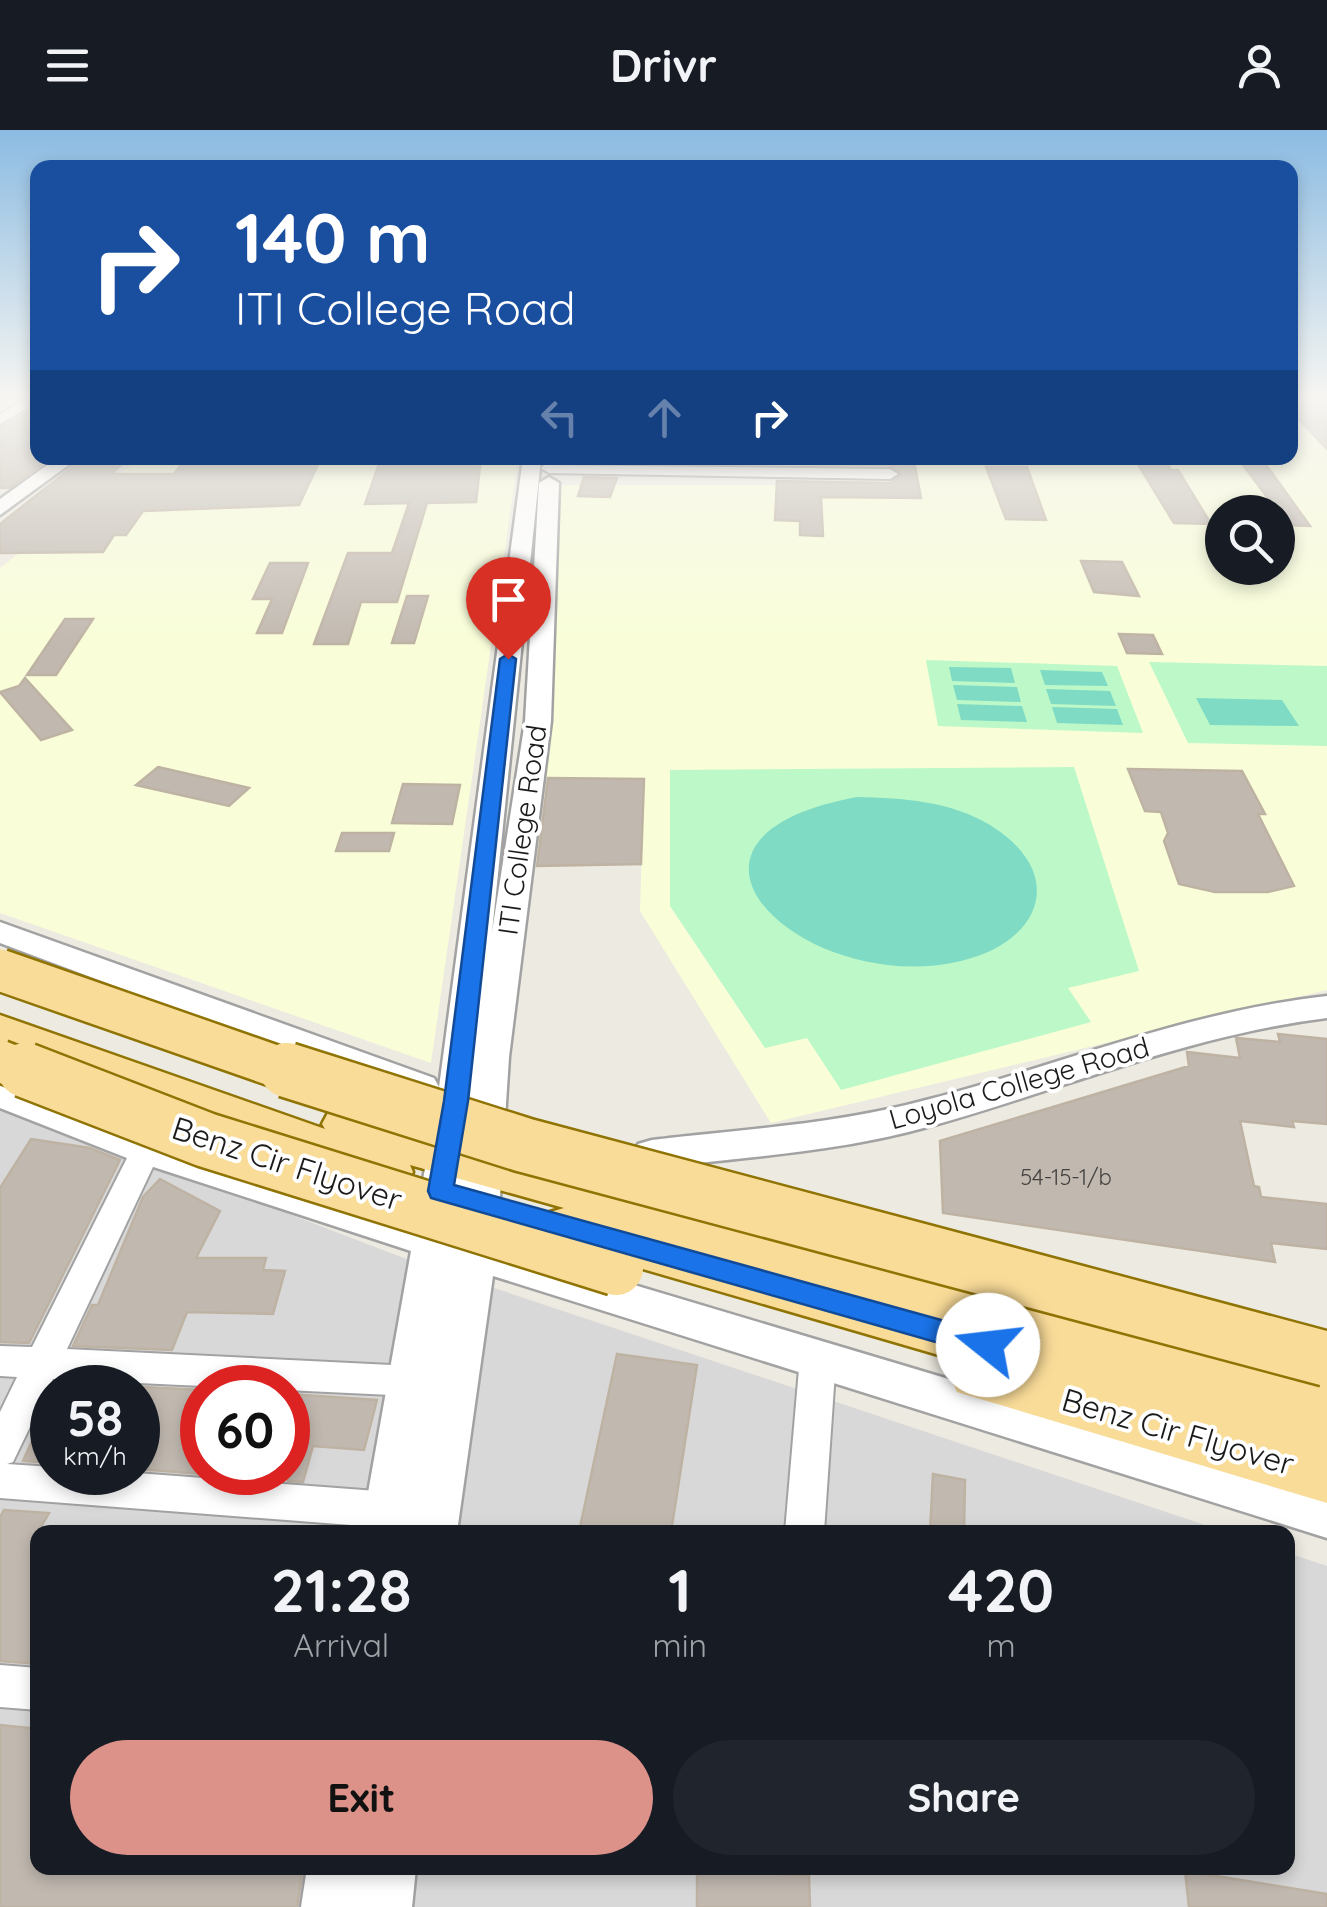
<!DOCTYPE html>
<style>
:root{--surface:#171b24;--page:#20242c;--text:#f1f3f6;--muted:#9ea1a6;--accent:#dc9289}
body{margin:0;font-family:Quicksand,sans-serif;background:var(--page);color:var(--text);height:100vh;display:flex;flex-direction:column;font-size:38px;white-space:nowrap}
*{box-sizing:border-box;margin:0}
p{font-size:32px;color:var(--muted)}
.icon{flex:none;width:55px;height:55px;fill:none;stroke:currentColor;stroke-width:2;stroke-linecap:round;stroke-linejoin:round}
.map{position:relative;flex:1;overflow:hidden}
.details{position:absolute;left:30px;top:1395px;width:1265px;height:350px;display:flex;flex-direction:column;background:var(--surface);border-radius:20px;box-shadow:0 5px 15px #0003}
.details>*{flex:none}
.banner{position:absolute;left:30px;top:30px;width:1268px;height:305px;border-radius:20px;box-shadow:0 5px 15px #0003;background:#1a4fa0;color:#fff;overflow:hidden}
.controls{position:absolute;left:1205px;top:365px;display:grid;gap:20px}
.controls a{display:grid;place-items:center;width:90px;height:90px;border-radius:50%;background:var(--surface);box-shadow:0 5px 15px #0003;font-size:50px}
.speed{position:absolute;left:30px;top:1235px;display:flex;gap:20px;font-size:50px;font-weight:700;text-align:center}
.speed>*{display:grid;place-content:center;width:130px;height:130px;border-radius:50%;background:var(--surface);box-shadow:0 5px 15px #0003;line-height:1}
.speed small{font-size:25px;font-weight:400}
.speed .limit{border:15px solid #d22;background:#fff;color:#111}
.pin{position:absolute;display:grid;place-items:center;width:85px;height:85px;color:#fff;margin:-102px -42px;border-radius:50% 50% 50% 0;rotate:-45deg;box-shadow:0 0 10px #0007}
.pin .icon{rotate:45deg}
.me{position:absolute;width:110px;margin:-55px;rotate:286deg;stroke-linejoin:round;filter:drop-shadow(0 0 8px #0008)}
.turn{display:flex;align-items:center;gap:35px;height:210px;padding:0 40px;font-size:45px}
.turn .icon{width:130px;height:130px;stroke-width:2.5}
.turn b{display:block;font-size:70px;line-height:85px}
.lanes{display:flex;align-items:center;height:95px;padding:0 40px;background:#0003;justify-content:center;gap:50px;direction:ltr}
.lanes .off{opacity:.35}
.eta{display:flex;justify-content:space-evenly;align-items:center;height:170px;text-align:center}
.eta b{font-size:60px;font-weight:800;line-height:70px}
.button{display:flex;gap:20px;margin-top:auto;padding:20px 40px}
.button a{flex:1;height:115px;border-radius:60px;background:var(--accent);color:#111;font-size:40px;font-weight:800;line-height:115px;text-align:center}
.button a+a{background:var(--page);color:var(--text)}
header{display:flex;justify-content:space-between;align-items:center;height:130px;padding:0 40px;background:var(--surface);font-size:45px;font-weight:800}
.map>svg:first-child{display:block}
</style>
<header><svg class="icon" aria-label="menu" viewBox="0 0 24 24"><path d="M4 6h16M4 12h16M4 18h16"/></svg>Drivr<svg class="icon" aria-label="person" viewBox="0 0 24 24"><circle cx="12" cy="8" r="4"/><path d="M4 21q1-7 8-7t8 7"/></svg></header>
<div class="map">
<svg width="1327" height="1777" viewBox="0 0 1327 1777">
<rect width="100%" height="100%" fill="#edeae1"/>
<path fill="#d9d8d8" fill-rule="evenodd" d="M0 973 401 1127 1226 1402H38V1738H1288V1423L1327 1436V1777H0ZM52 1258H138V1342H52ZM202 1258H288V1342H202Z"/>
<path fill="#f9fed8" fill-rule="evenodd" d="M1327 274V860L771 993 640 781 644 650 537 648 559 355H910L902 330 811 328H1290V275ZM1222 382H1278V438H1222Z
M140 328H518L431 933 0 783V438Z"/>
<path fill="#bdf8c9" d="M926 530 1117 536 1143 603 938 596Z
M1149 532 1327 536V616L1188 613Z
M1074 637 1139 841 1068 858 1091 892 841 960 807 908 765 918 670 776V640Z"/>
<path fill="#7fdbc3" d="M949 537 1011 538 1015 553 952 551Z
M1040 540 1102 542 1108 556 1045 555Z
M953 555 1017 557 1021 572 957 570Z
M1046 559 1110 561 1116 576 1051 574Z
M1196 568 1282 570 1299 596 1210 595Z
M957 574 1022 576 1027 592 961 590Z
M1052 577 1117 579 1123 595 1057 593Z
M857 667C903 668 950 671 990 695 1068 743 1042 812 961 831 807 868 630 709 857 667Z"/>
<path fill="#c1b9b0" stroke="#beb2a3" stroke-width="2.5" d="M1290 265H1327V319L1290 280Z
M38 277V293L24 302 38 303V320L27 328 49 329 9 358H0V298Z
M186 328H321L299 375 143 381 126 405H114L103 422 0 423V394L80 331 123 333 111 344H174Z
M381 328H481L476 372 427 373 397 472H361L348 514H314L348 423H392L409 373 365 374Z
M1141 328H1164L1171 340H1178L1211 394 1174 393 1136 331H1143Z
M1238 328H1261L1310 396 1278 395V382Z
M801 330 914 331 921 368 821 367 823 406 800 405V391L775 390 777 351 890 353 902 345 890 335 802 334Z
M986 337H1027L1046 390 1006 389Z
M584 347 617 348 610 367 578 366Z
M1081 431 1122 432 1139 466 1094 462Z
M270 433H308L282 503H257L272 469H253Z
M407 466H428L414 513H392Z
M65 489H93L56 545H27Z
M1119 504 1153 505 1162 524 1127 523Z
M25 548 72 600 41 610 0 562 19 556Z
M158 637 249 658 229 676 136 655Z
M1128 639 1242 641 1265 684H1258L1294 756 1268 762H1215L1179 754 1164 711 1168 703 1161 682 1145 681Z
M548 648 644 649 641 734 537 736Z
M403 654 460 655 452 694 392 693Z
M342 703H394L389 721H336Z
M1278 904 1327 909V994L1292 991 1294 997 1240 991 1254 1056 1259 1057 1261 1067 1327 1074V1119L1271 1113 1275 1132 943 1083 940 1011 1189 936 1187 922 1240 928 1236 908 1280 912Z
M31 1009 90 1018 120 1030 29 1213 0 1212V1058Z
M160 1049 220 1081 196 1128H266L263 1140 285 1141 273 1184 187 1182 172 1220 73 1216 92 1175H98L143 1067Z
M617 1224 697 1235 671 1402H579Z
M59 1253 202 1260V1344L138 1339V1258H57Z
M288 1264 377 1270 364 1320 313 1316 303 1352 288 1351Z
M52 1267V1333L23 1331Z
M933 1344 965 1350 964 1402H930Z
M4 1380 49 1383 38 1402V1534L0 1531V1387Z
M0 1595 38 1599V1738H303L297 1777H0Z
M697 1741 809 1745 810 1777H697Z
M1185 1741 1327 1764V1777H1189Z"/>
<g fill="none" stroke-linecap="round" stroke-linejoin="round">
<defs>
<path id="minor" d="M31 265H38V272L0 294V284Z
M544 335 890 339 898 344 890 349 549 343 541 338Z
M146 1009 157 1012 161 1020 67 1219 412 1236 425 1240 430 1251 425 1262 412 1266 53 1249 13 1332 7 1334 52 1337V1342H123L390 1362 404 1367 409 1380 404 1393 390 1398 0 1368V1282L17 1247 0 1246V1216L32 1217 131 1020 135 1012Z
M818 1212 830 1216 836 1227 824 1402H785L800 1227 806 1216Z
M0 1535 38 1538V1580L0 1577Z"/>
<path id="tertiary" d="M57 328H78L0 385V369Z
M523 328H541L492 802 525 591 539 353 549 347 559 353 551 591 509 927 497 1114 1327 1362V1408L493 1146 457 1402H361L411 1121 132 1030 0 978V950L160 1010 416 1090 439 958 434 966 421 970 408 966 0 813V792L434 948 439 957Z
M1327 866V888C1189 905 1063 959 931 996 840 1022 745 1027 652 1038L638 1034 633 1024 638 1014 652 1010C745 999 840 994 930 969 1063 934 1189 881 1327 866Z
M307 1738H416L412 1777H301Z"/>
<path id="primary" d="M0 885 325 999 322 994 329 981 346 976 448 1010 843 1115 1327 1235V1373L957 1262 949 1244 956 1230 550 1112 543 1097 550 1082 564 1078 410 1035 413 1042 406 1055 388 1061 370 1055 0 917Z"/>
</defs>
<use href="#minor" stroke="#a2a2a2" stroke-width="4"/>
<use href="#tertiary" stroke="#a2a2a2" stroke-width="5"/>
<use href="#primary" stroke="#8f7303" stroke-width="5"/>
<use href="#minor" fill="#fff" fill-rule="evenodd"/>
<use href="#tertiary" fill="#fff" fill-rule="evenodd"/>
<use href="#primary" fill="#fadc99" fill-rule="evenodd"/>
<defs>
<path id="primary-bridge-far1" d="M0 840 295 943
M0 931 31 943"/>
<path id="primary-bridge" d="M25 940 206 1010 616 1138
M287 940 524 1015 1327 1229"/>
</defs>
<use href="#primary-bridge-far1" stroke="#8f7303" stroke-width="46" stroke-linecap="butt"/>
<use href="#primary-bridge" stroke="#8f7303" stroke-width="59" stroke-linecap="butt"/>
<use href="#primary-bridge-far1" stroke="#fadc99" stroke-width="41"/>
<use href="#primary-bridge" stroke="#fadc99" stroke-width="54"/>
</g>
<linearGradient id="sky" x2="0" y2="1"><stop stop-color="#8bbbe2"/><stop offset="0.52" stop-color="#f7f6f2"/><stop offset="1" stop-color="#f7f6f2" stop-opacity="0"/></linearGradient>
<rect width="1327" height="514" fill="url(#sky)"/>
<path fill="#1a73e8" stroke="#114b97" stroke-width="2.5" d="M508 524 516 529 468 971 454 1055 988 1203 998 1207 1002 1215 998 1224 988 1227 431 1068 428 1061 444 971 500 529Z"/>
<g text-anchor="middle" stroke-width="8" stroke-linejoin="round" paint-order="stroke">
<g font-size="22" fill="#444240">
<text x="1066" y="1055">54-15-1/b</text>
</g>
<g font-size="28" fill="#1b1b1b" stroke="#fff">
<text transform="translate(522 700) rotate(-82)" y="10">ITI College Road</text>
<text transform="translate(1019 953) rotate(-16)" y="10">Loyola College Road</text>
</g>
<g font-size="32" fill="#1b1b1b" stroke="#fff">
<text transform="translate(287 1034) rotate(18)" y="11">Benz Cir Flyover</text>
<text transform="translate(1178 1302) rotate(16)" y="11">Benz Cir Flyover</text>
</g>
</g>
</svg>
<div class="controls">
<a><svg class="icon" aria-label="search" viewBox="0 0 24 24"><circle cx="10" cy="10" r="6"/><path d="M15 15l6 6"/></svg></a>
</div>
<div class="speed"><div>58<small>km/h</small></div><div class="limit">60</div></div>
<div class="pin" style="left:508px;top:529px;background:#d93025"><svg class="icon" aria-label="arrive" viewBox="0 0 24 24"><path d="M6 21V4h12l-3 4 3 4H6"/></svg></div>
<svg class="me" style="left:988px;top:1215px" viewBox="-20 -20 40 40"><circle r="19" fill="#fff"/><path d="M0-13L10 11 0 6-10 11z" fill="#1a73e8"/></svg>
<div class="banner">
<div class="turn"><svg class="icon" aria-label="right" viewBox="0 0 24 24"><path d="M7 20v-9h11M14 6l5 5-5 5"/></svg><div><b>140 m</b>ITI College Road</div></div>
<div class="lanes"><svg class="icon off" aria-label="left" viewBox="0 0 24 24"><path d="M17 20v-9H6M10 6l-5 5 5 5"/></svg><svg class="icon off" aria-label="ahead" viewBox="0 0 24 24"><path d="M12 20V5M6 11l6-6 6 6"/></svg><svg class="icon" aria-label="right" viewBox="0 0 24 24"><path d="M7 20v-9h11M14 6l5 5-5 5"/></svg></div>
</div>
<section class="details">
<div class="eta">
<div><b>21:28</b><p>Arrival</p></div>
<div><b>1</b><p>min</p></div>
<div><b>420</b><p>m</p></div>
</div>
<div class="button"><a>Exit</a><a>Share</a></div>
</section>
</div>
